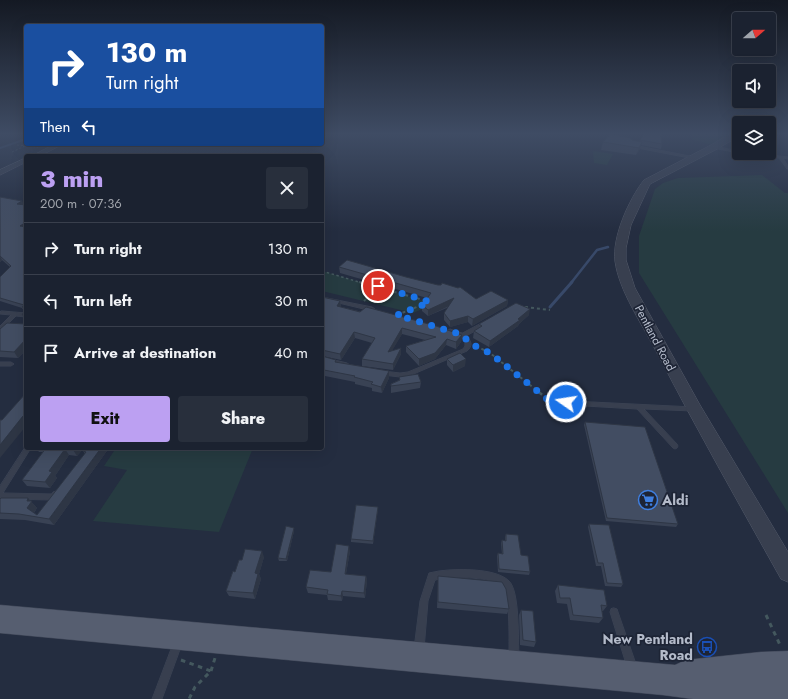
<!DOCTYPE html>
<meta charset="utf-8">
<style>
:root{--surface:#1b2230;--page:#282f3c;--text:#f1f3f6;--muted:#a0a4ab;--line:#393f4c;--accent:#bca0f2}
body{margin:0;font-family:Jost,sans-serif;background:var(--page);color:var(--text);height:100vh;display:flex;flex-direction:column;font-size:15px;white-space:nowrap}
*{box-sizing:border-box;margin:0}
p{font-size:13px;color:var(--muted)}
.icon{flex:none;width:22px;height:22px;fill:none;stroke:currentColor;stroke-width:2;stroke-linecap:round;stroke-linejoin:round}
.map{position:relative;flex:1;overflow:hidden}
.details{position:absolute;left:24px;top:154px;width:300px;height:296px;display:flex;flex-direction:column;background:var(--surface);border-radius:4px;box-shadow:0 4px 16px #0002,0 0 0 1px var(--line)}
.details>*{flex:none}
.guide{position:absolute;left:24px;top:24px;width:300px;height:122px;border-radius:4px;box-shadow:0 4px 16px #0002,0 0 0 1px var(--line);background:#1a4fa0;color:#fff;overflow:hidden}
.needle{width:26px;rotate:70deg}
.buttons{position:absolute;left:732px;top:12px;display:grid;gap:8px}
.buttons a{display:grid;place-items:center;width:44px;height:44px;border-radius:4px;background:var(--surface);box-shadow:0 4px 16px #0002,0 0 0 1px var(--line);font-size:20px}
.pin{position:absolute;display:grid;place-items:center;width:34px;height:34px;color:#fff;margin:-17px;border:2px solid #fff;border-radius:50%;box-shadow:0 1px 4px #0007}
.me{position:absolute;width:44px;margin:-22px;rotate:283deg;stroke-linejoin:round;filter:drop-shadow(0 0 3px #0008)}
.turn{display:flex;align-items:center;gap:14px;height:84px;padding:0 16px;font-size:18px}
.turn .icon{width:52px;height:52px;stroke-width:2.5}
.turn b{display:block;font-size:28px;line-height:34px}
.then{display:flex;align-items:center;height:38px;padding:0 16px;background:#0003;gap:8px;font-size:15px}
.round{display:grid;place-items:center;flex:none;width:42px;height:42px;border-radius:4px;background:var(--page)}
.headline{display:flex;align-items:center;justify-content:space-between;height:68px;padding:0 16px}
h1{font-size:24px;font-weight:800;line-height:30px;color:var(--accent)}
.action{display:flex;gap:8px;margin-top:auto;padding:8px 16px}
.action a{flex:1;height:46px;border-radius:4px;background:var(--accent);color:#111;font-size:16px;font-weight:800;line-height:46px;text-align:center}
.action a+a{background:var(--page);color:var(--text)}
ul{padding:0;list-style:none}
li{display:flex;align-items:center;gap:12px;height:52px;padding:0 16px;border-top:1px solid var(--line)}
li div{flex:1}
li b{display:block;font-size:15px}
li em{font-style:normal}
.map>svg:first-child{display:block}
</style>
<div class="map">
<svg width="788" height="699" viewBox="0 0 788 699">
<rect width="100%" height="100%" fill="#242d40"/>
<path fill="#263b41" d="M692 134H728L712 145 691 139Z
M593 151 613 154 607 165 594 163Z
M762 175 785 193H788V513L639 273V236L655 189 663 183 678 178Z
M322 271 434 304 413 313 322 291 323 281Z
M116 448H253L219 532 93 521 127 470 104 466Z"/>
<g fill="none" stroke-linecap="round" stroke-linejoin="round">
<path stroke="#384969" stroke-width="2" d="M0 148 26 139"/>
<path stroke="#384969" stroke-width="2.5" d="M571 283 597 250 608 247"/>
<path stroke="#384969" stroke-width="3" d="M550 307 572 282"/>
<defs>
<path id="service" d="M633 145 695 157 697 158 695 159 632 147V145Z
M714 146 739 151V153L713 148 712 147Z
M745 153H755L788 157V159L783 158 788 166V169H787L779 158 747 154Z
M322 297 372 307 375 309 372 311 322 299Z
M2 311 26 313V317L16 316 2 330 0 331V326L11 315 0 314V312Z
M484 322 486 323 487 324 486 325 466 336C472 341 473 346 467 351L409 376 400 377 383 375 381 374 380 373 381 372 383 371 400 373 408 372 463 349 465 346C466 336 456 335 448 332L447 331 448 330 450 329 462 333Z
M322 357 347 363 350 365 347 367 322 361Z
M0 362H11L14 364 11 366H0Z
M549 400H551L693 407H695L696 409 695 411H693L644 409 677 444 678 446 677 448 675 449 673 448 637 409 551 404H549L548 402Z
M26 446V448H31L3 493 52 494 53 492 56 491 59 492 60 494 57 499 54 500 0 499V486Z
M449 570C465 569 497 569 509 581 520 591 518 641 519 657L517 660 514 662 511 660 509 657C509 643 510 598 504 589 496 575 449 577 435 580L428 601 424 649 422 652 419 654 416 652 414 649 420 601 428 576 429 573 439 571Z
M614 608 617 609 618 612 637 667 635 670 632 672 629 670 627 667 610 612 611 609Z
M177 639 180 641 182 644 162 699H152L174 641Z"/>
<path id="minor" d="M55 144H63L40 156H32Z
M26 158V162L0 175V170Z"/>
<path id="tertiary" d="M730 134H738L734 139 717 149 650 184 631 225 626 248V260L635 288 700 405 788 552V582L781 579C739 504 696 428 656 351 642 324 619 291 615 261 612 237 629 199 644 180L711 145Z"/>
<path id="primary" d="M0 605 675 665 686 660 761 652 788 651V699H693L663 695 0 633Z"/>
</defs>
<use href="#service" stroke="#535a6a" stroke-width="0.5"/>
<use href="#minor" stroke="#535a6a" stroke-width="1"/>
<use href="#tertiary" stroke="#535a6a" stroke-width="1"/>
<use href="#primary" stroke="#414859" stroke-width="1"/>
<path stroke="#44585e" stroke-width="1" stroke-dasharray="2 2" stroke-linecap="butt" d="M17 145 38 147
M12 152 25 146"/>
<path stroke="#44585e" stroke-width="1.5" stroke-dasharray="2.5 2.5" stroke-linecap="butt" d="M322 271 362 283"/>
<path stroke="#44585e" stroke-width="2" stroke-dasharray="3 3" stroke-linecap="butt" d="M359 282 427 301
M364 301 378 287
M525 307 550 310
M397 315 424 304
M476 346 490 353 535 389"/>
<path stroke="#44585e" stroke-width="2.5" stroke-dasharray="3.5 3.5" stroke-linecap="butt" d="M534 388 546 398"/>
<path stroke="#44585e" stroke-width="3" stroke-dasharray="4.5 4.5" stroke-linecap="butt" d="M766 615 781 647
M181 660 211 671 195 687 189 699
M211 671 215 658"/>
<use href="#service" fill="#383f4f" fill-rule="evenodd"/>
<use href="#minor" fill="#383f4f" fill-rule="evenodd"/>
<use href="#tertiary" fill="#383f4f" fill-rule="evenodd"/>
<use href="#primary" fill="#565e70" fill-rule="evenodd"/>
</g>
<path fill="#394254" d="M632 140 639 142 640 140 662 144 661 149 641 145 640 149 636 155 601 150 603 142Z
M0 197 26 205V320L22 314 25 313V312L24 311 22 308 0 301V277L10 267 2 260 0 262Z
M339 267 476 299 508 300 507 306 472 326 468 322 450 327 444 320V313L449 307 428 316 422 311V305L427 298 340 273Z
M322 297 340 301 341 307 462 335 461 342 456 349 446 345 435 359 419 366 406 352V346L425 340 402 334 392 350 401 354 393 370 362 366V359L372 343 355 338 341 360 322 356Z
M529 315 519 324 518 326 489 347 473 338 474 331 478 329 479 324Z
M26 324V350L18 358 0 357V329Z
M322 356 337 362 389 371V378L382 393 372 391V388L355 384V382L325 376 323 379H322Z
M447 359 465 366 453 372 447 365Z
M399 377 421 382 420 388 391 393V384L399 380Z
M585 422 678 524 676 527 606 521 584 425Z
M36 448H84L77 456 69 455 55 476 57 478 50 488 27 486 22 480 43 452H39Z
M109 448 54 525 25 520 0 519V499L28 498 37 508 34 513 37 515 85 454 83 451Z
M378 507 373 544 351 542V539Z
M589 524 623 584 621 587 605 586 601 566H596L588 527Z
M294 528V531L287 561H279L278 558Z
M506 534 521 555 530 572 529 575 498 572 497 556 498 553 502 554 501 543 502 540 505 541V537Z
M350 551 346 574 366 576 367 581 365 598 343 596 342 601 328 600 327 595 308 593 306 587 331 572Z
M264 557 259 574 261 579 255 599 229 596 226 591 235 572 242 560Z
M438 576 509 609 507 614 437 608 438 582Z
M558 585 607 606 603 611H602L603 618 599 623 570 620 567 604 557 603 555 591Z
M521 610 536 642 534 647 520 645 519 615Z"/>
<path fill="#2e3645" d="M642 142 640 149 636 155 639 148Z
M22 201 24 204 18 207 17 204Z
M26 222V226H20Z
M0 256 2 260 0 262Z
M454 298 453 304 428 316V310Z
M508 300 507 306 472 326 473 319Z
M340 301 341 308 337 306Z
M530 309 529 315 519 324 518 326 489 347 490 341Z
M468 316V322L450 327V321Z
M402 328V334L388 358V352Z
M354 332 355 338 341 360 340 354Z
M462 335 461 342 456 349V342Z
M26 339V350L18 358 14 352Z
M447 339 446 345 435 359 419 366V359Z
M401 348V354L393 370V364Z
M466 359 465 366 453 372V365Z
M324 370 325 376 323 379 322 373Z
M389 371V378L382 393 381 387Z
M23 416 26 420V426L0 458V445Z
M74 448H84L77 456 73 450Z
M101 448H109L54 525 49 519Z
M65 449 69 455 55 476 57 478 50 488 45 482 49 471Z
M28 498 37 508 33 514 27 508V501Z
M378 507V510L373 544V541Z
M294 528V531L287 561 286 559Z
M349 546 350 551 345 579V574Z
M262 551 264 557 259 574 261 579 255 599 253 593 255 573Z
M366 576 367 581 365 598 364 593Z
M342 591 343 596 342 601 341 596Z"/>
<path fill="#424d62" stroke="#2e3645" d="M610 134 631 138 632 140 642 142 639 148 603 142Z
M644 134H661L662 144 640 140Z
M0 197 22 201 17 204 26 205V222L20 226 26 227V317L25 318 22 314 25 313V308L22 307 24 305 0 298V277L11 266 0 256Z
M347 260 406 277 438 285H441L442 283 458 288 460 287 476 299 491 291 508 300 473 319 468 316 450 321 444 313 454 298 428 310 422 305 431 293 339 267Z
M322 297 340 301 337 306 360 312 366 307 381 311 436 326 462 335 456 342 447 339 435 353 419 359 406 346 436 337 402 328 388 352 401 348 393 364 362 359 375 338 354 332 340 354 322 350V298H323Z
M516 303 530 309 518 319 520 320 490 341 474 331 482 326 479 324Z
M7 323 26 324V339L14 352 0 351V329Z
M460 353 466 359 453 365 447 359Z
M322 356 336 360 335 362 389 371 381 387 371 384 373 382 354 377 355 376 324 370 322 373Z
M418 374 421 382 391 386V384L400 380 399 377Z
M26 393V415L25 417 23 416 0 445V420H2Z
M585 422 645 427 678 524 607 518Z
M46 448H74L73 450 65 449 49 471 52 472 45 482 22 480Z
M85 448H101L49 519 19 514 0 513V499L1 498H28L27 501H32L27 508 37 515 86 452 83 451Z
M356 505 378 507 373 541 351 539Z
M589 524 609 525 623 584 607 583 603 563H598Z
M286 526 294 528 286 559 278 558Z
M506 534 518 535 521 555 528 556 530 572 499 569 498 553 503 554 502 540 506 541Z
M336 544 349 546 345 574 366 576 364 593 342 591 341 596 327 594 328 590 306 587 310 570 331 572Z
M245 549 262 551 255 573 258 574 253 593 226 591 233 571 235 572 239 560H242Z
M438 576 502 582 506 589 509 609 438 602Z
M558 585 604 590 607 606 601 605 603 618 573 615 570 598H560Z
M521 610 533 611 536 642 523 640Z"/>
<linearGradient id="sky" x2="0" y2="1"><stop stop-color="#141923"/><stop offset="0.58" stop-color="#3f4c64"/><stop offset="1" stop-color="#3f4c64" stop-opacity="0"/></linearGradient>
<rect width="788" height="231" fill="url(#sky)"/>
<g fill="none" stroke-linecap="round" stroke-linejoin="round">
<path stroke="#1a73e8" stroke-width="7" stroke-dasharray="0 12.6" d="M378 286 430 302 397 315 463 335 469 343 490 353 551 402H566"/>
</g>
<defs>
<symbol id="supermarket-ring" viewBox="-11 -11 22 22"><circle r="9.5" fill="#1d2435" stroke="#3f7fe0" stroke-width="1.5"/><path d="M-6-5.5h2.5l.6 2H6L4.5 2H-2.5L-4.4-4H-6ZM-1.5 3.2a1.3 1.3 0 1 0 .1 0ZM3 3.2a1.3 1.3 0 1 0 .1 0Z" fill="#3f7fe0"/></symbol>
<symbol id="bus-ring" viewBox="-11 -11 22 22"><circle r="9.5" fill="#1d2435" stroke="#1a4fb4" stroke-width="1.5"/><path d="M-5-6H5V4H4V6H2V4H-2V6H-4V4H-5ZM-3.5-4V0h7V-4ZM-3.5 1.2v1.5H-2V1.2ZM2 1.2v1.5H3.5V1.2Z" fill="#1a4fb4"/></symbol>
</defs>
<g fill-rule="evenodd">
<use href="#supermarket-ring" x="637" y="489" width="22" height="22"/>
<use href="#bus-ring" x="696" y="636" width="22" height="22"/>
</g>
<g text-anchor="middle" stroke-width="3.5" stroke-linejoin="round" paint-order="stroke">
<g font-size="12" fill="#b4bbca" stroke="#1d2435">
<text transform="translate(655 338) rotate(62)" y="4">Pentland Road</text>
</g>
<g font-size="14" font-weight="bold" fill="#b4bbca" stroke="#1d2435" text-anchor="start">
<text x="662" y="505">Aldi</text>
<text x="693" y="644" text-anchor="end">New Pentland<tspan x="693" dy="16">Road</tspan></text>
</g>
</g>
</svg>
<div class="buttons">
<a><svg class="needle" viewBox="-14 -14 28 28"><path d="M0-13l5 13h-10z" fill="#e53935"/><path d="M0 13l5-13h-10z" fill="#a0a4ab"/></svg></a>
<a><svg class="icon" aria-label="sound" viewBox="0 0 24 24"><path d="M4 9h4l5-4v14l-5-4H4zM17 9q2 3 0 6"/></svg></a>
<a><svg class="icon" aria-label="layers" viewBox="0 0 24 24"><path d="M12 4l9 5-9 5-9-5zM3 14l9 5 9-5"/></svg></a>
</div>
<div class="pin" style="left:378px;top:286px;background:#d93025"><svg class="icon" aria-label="arrive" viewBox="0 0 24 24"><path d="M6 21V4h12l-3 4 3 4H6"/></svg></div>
<svg class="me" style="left:566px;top:402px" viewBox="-20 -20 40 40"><circle r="17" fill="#1a73e8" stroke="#fff" stroke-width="3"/><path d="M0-11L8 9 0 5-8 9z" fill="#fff"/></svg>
<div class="guide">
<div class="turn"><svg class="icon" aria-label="right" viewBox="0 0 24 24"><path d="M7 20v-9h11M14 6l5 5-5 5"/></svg><div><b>130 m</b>Turn right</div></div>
<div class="then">Then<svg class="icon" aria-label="left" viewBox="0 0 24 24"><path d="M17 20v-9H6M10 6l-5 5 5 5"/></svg></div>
</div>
<section class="details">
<div class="headline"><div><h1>3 min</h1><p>200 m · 07:36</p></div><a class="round"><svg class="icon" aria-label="close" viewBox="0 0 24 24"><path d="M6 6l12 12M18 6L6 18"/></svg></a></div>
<ul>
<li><svg class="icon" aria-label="right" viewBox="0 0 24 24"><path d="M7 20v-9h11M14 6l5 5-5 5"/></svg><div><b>Turn right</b></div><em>130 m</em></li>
<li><svg class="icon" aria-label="left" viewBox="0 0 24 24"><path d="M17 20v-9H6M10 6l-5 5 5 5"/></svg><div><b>Turn left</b></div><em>30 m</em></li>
<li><svg class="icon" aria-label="arrive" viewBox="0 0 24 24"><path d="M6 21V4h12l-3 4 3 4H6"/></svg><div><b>Arrive at destination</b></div><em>40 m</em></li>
</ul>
<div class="action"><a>Exit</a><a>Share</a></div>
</section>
</div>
